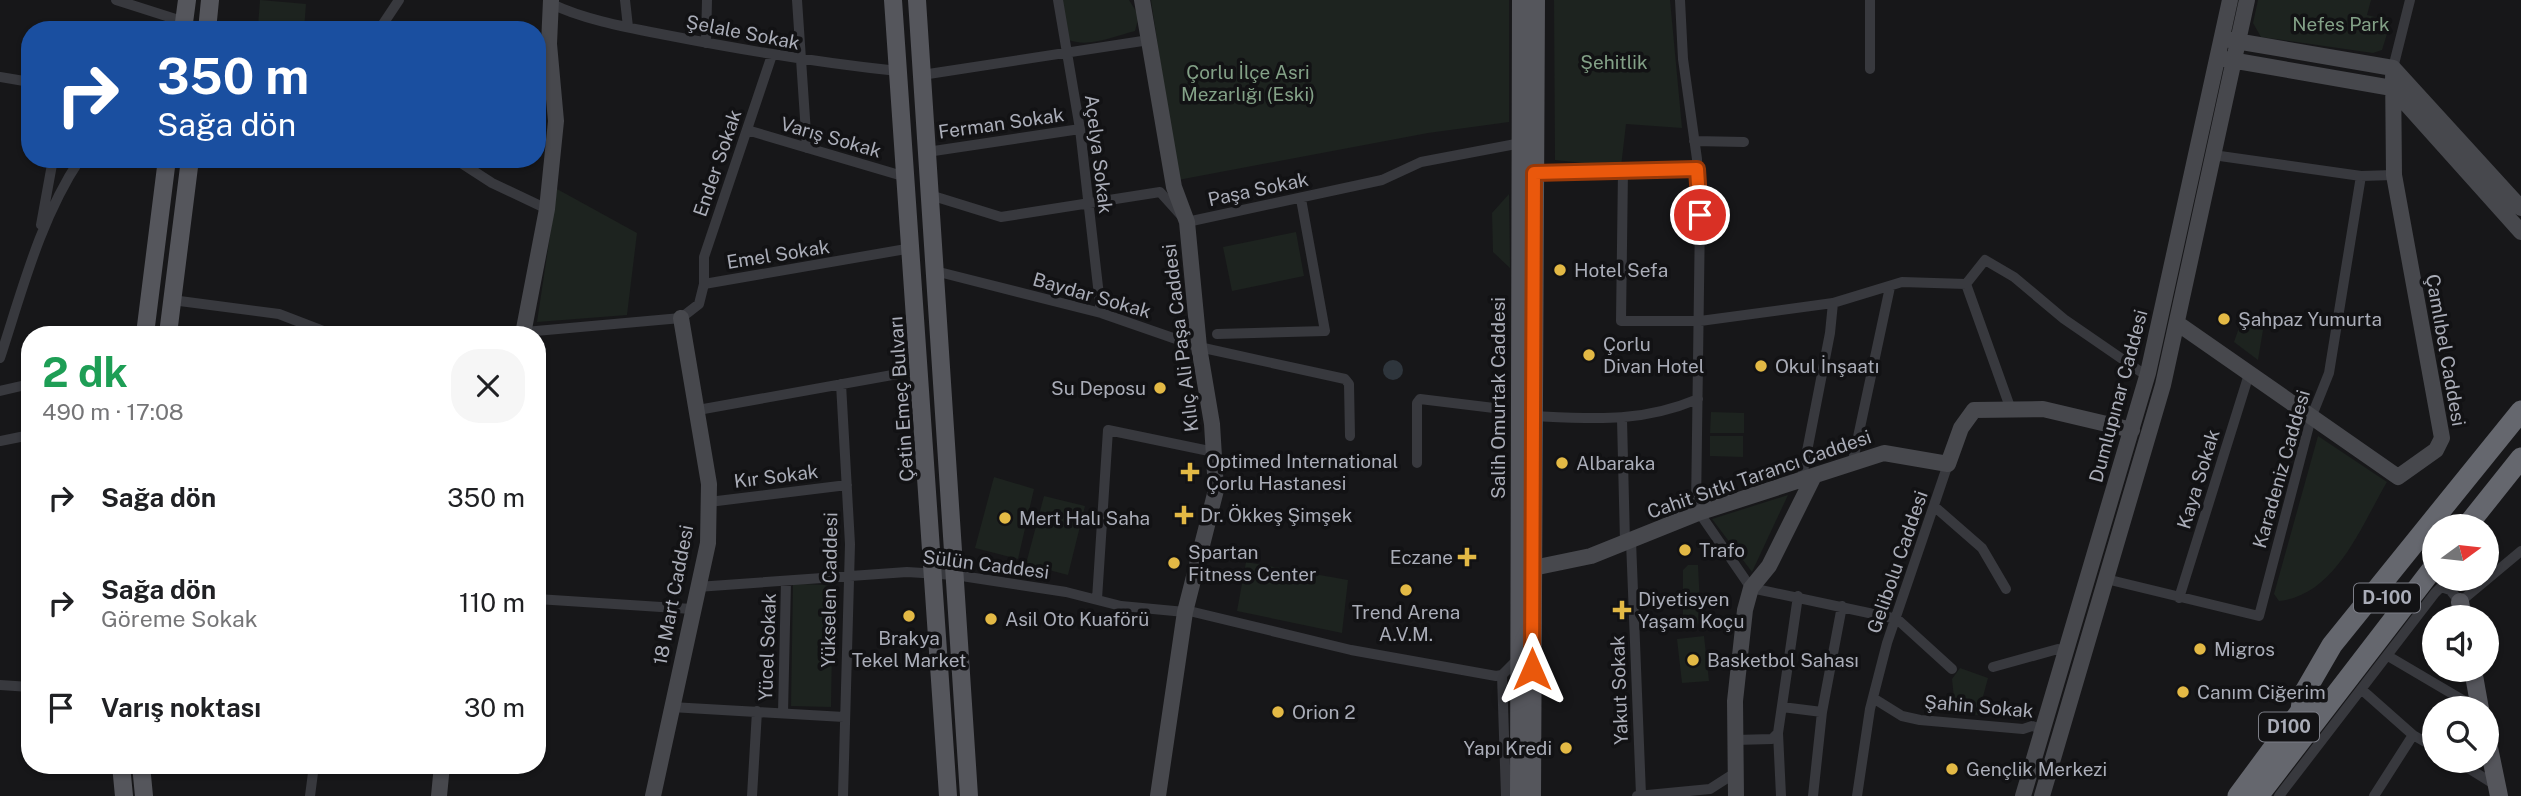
<!DOCTYPE html>
<html lang="tr">
<meta charset="utf-8">
<style>
:root{--surface:#fff;--page:#f6f6f6;--text:#202124;--muted:#757577}
body{margin:0;font-family:"Public Sans",sans-serif;background:var(--page);color:var(--text);height:100vh;display:flex;flex-direction:column;font-size:26px;white-space:nowrap}
*{box-sizing:border-box;margin:0}
p{font-size:23px;color:var(--muted)}
.icon{flex:none;width:38px;height:38px;fill:none;stroke:currentColor;stroke-width:2;stroke-linecap:round;stroke-linejoin:round}
.map{position:relative;flex:1;overflow:hidden}
.drawer{position:absolute;left:21px;top:326px;width:525px;height:448px;display:flex;flex-direction:column;background:var(--surface);border-radius:28px;box-shadow:0 2px 5px #0004}
.drawer>*{flex:none}
.banner{position:absolute;left:21px;top:21px;width:525px;height:147px;border-radius:28px;box-shadow:0 2px 5px #0004;background:#1a4fa0;color:#fff;overflow:hidden}
.needle{width:46px;rotate:75deg}
.fabs{position:absolute;left:2422px;top:514px;display:grid;gap:14px}
.fabs a{display:grid;place-items:center;width:77px;height:77px;border-radius:50%;background:var(--surface);box-shadow:0 2px 5px #0004;font-size:35px}
.pin{position:absolute;display:grid;place-items:center;width:60px;height:60px;color:#fff;margin:-30px;border:4px solid #fff;border-radius:50%;box-shadow:0 2px 7px #0007}
.me{position:absolute;width:77px;margin:-38px;rotate:0deg;stroke-linejoin:round;filter:drop-shadow(0 0 5px #0008)}
.turn{display:flex;align-items:center;gap:24px;height:147px;padding:0 21px;font-size:32px}
.turn .icon{width:91px;height:91px;stroke-width:2.5}
.turn b{display:block;font-size:49px;line-height:60px}
.round{display:grid;place-items:center;flex:none;width:74px;height:74px;border-radius:28px;background:var(--page)}
.overview{display:flex;align-items:center;justify-content:space-between;height:119px;padding:0 21px}
h1{font-size:42px;font-weight:700;line-height:52px;color:#1e9e55}
ul{padding:0;list-style:none}
li{display:flex;align-items:center;gap:21px;height:105px;padding:0 21px}
li div{flex:1}
li b{display:block;font-size:26px}
li em{font-style:normal}
.map>svg:first-child{display:block}
</style>
<div class="map">
<svg width="2521" height="796" viewBox="0 0 2521 796">
<rect width="100%" height="100%" fill="#171719"/>
<path fill="#1d231f" d="M260 0 306 4 304 30 258 26Z
M1060 0H1129L1139 16 1135 31C1114 36 1087 49 1067 39Z
M1151 0H1509V122L1428 133 1178 180Z
M1554 0H1670L1682 128 1626 124 1621 167 1555 160Z
M2258 0H2371L2367 15 2391 21 2382 50 2373 53 2261 37 2253 23Z
M557 189 637 233 627 315 537 322Z
M1509 194 1510 268 1493 252 1492 213Z
M1296 232 1304 276 1232 291 1223 247Z
M2241 322 2263 330 2258 360 2234 342Z
M1711 412 1744 413V433H1710Z
M1710 436H1743V457L1710 456Z
M2318 436 2387 482C2361 526 2336 595 2279 601L2274 594Z
M994 477 1034 489 1018 559 975 548Z
M1788 495 1752 572 1712 519Z
M1044 496 1085 506 1068 575 1026 564Z
M1246 562 1348 580 1342 633 1237 611Z
M1688 565H1698L1701 624 1683 622V570Z
M793 584 833 585 831 707 791 706Z
M1704 636 1709 681 1682 683 1677 639Z
M1960 668 1988 678 1978 715 1965 714 1955 708 1952 679Z"/>
<path fill="#2e353c" d="M1383 370a10 10 0 1 1 20 0a10 10 0 1 1-20 0Z"/>
<g fill="none" stroke-linecap="round" stroke-linejoin="round">
<path stroke="#38393e" stroke-width="10" d="M116 0 185 22
M625 0 628 27
M797 0 807 148
M1058 0 1080 129 1101 313
M1680 0 1683 59 1697 159 1700 215 1696 508 1751 588 1897 619 1952 669
M1870 0V69
M548 2C580 19 630 28 666 35 743 50 820 63 898 71
M379 30 399 0
M706 43 707 0
M2393 68 2410 0
M922 75 1149 40
M0 77 30 82
M747 130 906 177
M1694 141 1744 142
M927 152 1080 129
M2213 155 2361 176 2394 175
M455 159 492 183 547 209
M1623 170 1621 321H1700L1833 303 1902 282 1966 284 1985 260 2014 277 2064 319 2141 372 2148 373
M1534 173 1697 169
M930 195 1001 217 1160 192 1187 222 1382 180 1421 162 1521 143
M41 225 53 159
M935 271 1101 313 1199 347 1345 379 1349 384 1350 436
M704 284V257L772 55
M1966 284 2010 407
M172 300 279 314 331 334
M502 334 681 318 699 304 704 284 912 248
M1217 334 1325 331 1301 199
M0 358C22 291 40 219 80 159
M841 384 850 544 843 796
M0 391 30 384
M698 410 920 370
M1533 416C1594 419 1641 423 1698 399
M1622 419 1625 542
M0 441 30 435
M1417 463V403L1420 399 1494 408
M1852 465 1890 287
M1801 482 1830 333 1833 303
M709 502 847 485
M1935 507 1982 548 2006 589
M1631 541 1641 795
M2106 579 2259 616 2311 418 2329 373 2361 176
M697 587 907 572 955 575 1066 592 1121 606 1185 612
M2179 598 2250 371
M537 599 692 609
M1097 599 1108 430 1214 452
M1185 610 1351 650 1496 676 1502 675 1519 658
M2388 656 2478 709
M1993 667 2058 649 2067 654
M1502 675 1506 796
M0 685 30 687
M2361 689 2413 735 2434 747
M1873 698 1902 716 1920 720 2023 729 2032 726 2045 730
M671 707 844 717
M1782 707 1822 712
M783 713 786 581
M1778 733 1781 796
M1735 740 1772 739 1778 733 1798 596
M2457 761 2497 786
M310 796 314 765
M752 796 757 711
M1637 796 1710 789 1735 773
M1813 796 1822 712 1842 606
M1857 796 1870 709 1887 643 1948 464
M2279 796 2435 593 2441 587 2450 590 2460 602 2521 551
M2374 796 2413 735"/>
<path stroke="#47484d" stroke-width="16" d="M1142 0 1174 187 1187 222 1199 347 1212 424 1216 490 1185 612 1158 796
M2230 40 2393 68
M2225 59 2392 88 2521 232
M2393 68 2521 208
M2177 323 2398 477 2436 450 2442 438 2394 175 2393 68
M523 334 547 209 556 121 549 44 551 0
M1533 568 1591 556 1698 513 1884 453 1948 464 1961 428 1974 410 2043 409 2132 430
M439 796 442 765
M653 796 708 543 709 484 681 318
M1736 796 1735 701 1745 610 1751 588 1769 566 1813 478
M2023 796 2148 373 2230 0
M2042 796 2163 385 2247 0"/>
<path stroke="#55565c" stroke-width="18" d="M893 0 948 796
M917 0 969 796
M183 30 187 0
M207 30 210 0
M145 334 167 159
M168 334 190 159
M2460 602 2463 618
M2473 670 2480 709
M2487 738 2499 796
M121 765 124 796
M141 765 144 796
M1519 796 1521 0
M1532 796 1536 0"/>
<path stroke="#65676e" stroke-width="21" d="M2466 527 2521 458
M2301 710 2303 695 2332 645 2521 411
M2238 796 2309 700
M2258 796 2434 567"/>
</g>
<g fill="none" stroke-linecap="round" stroke-linejoin="round">
<defs>
<path id="route" d="M1532 669 1534 173 1697 169 1700 215"/>
</defs>
<use href="#route" stroke="#983908" stroke-width="18"/>
<use href="#route" stroke="#ea580c" stroke-width="12"/>
</g>
<g fill="#e3b945" stroke="#121214" stroke-width="2.5">
<circle cx="1560" cy="270" r="7"/>
<circle cx="2224" cy="319" r="7"/>
<circle cx="1589" cy="355" r="7"/>
<circle cx="1761" cy="366" r="7"/>
<circle cx="1160" cy="388" r="7"/>
<circle cx="1562" cy="463" r="7"/>
<path d="M1186.5 461.5h7v7h7v7h-7v7h-7v-7h-7v-7h7z"/>
<path d="M1180.5 504.5h7v7h7v7h-7v7h-7v-7h-7v-7h7z"/>
<circle cx="1005" cy="518" r="7"/>
<circle cx="1685" cy="550" r="7"/>
<path d="M1463.5 546.5h7v7h7v7h-7v7h-7v-7h-7v-7h7z"/>
<circle cx="1174" cy="563" r="7"/>
<circle cx="1406" cy="590" r="7"/>
<path d="M1618.5 599.5h7v7h7v7h-7v7h-7v-7h-7v-7h7z"/>
<circle cx="909" cy="616" r="7"/>
<circle cx="991" cy="619" r="7"/>
<circle cx="2200" cy="649" r="7"/>
<circle cx="1693" cy="660" r="7"/>
<circle cx="2183" cy="692" r="7"/>
<circle cx="1278" cy="712" r="7"/>
<circle cx="1566" cy="748" r="7"/>
<circle cx="1952" cy="769" r="7"/>
</g>
<g text-anchor="middle" stroke-width="7" stroke-linejoin="round" paint-order="stroke">
<g fill="#121214" stroke="#7c7e87" stroke-width="2">
<rect x="2354" y="583.5" width="66" height="29" rx="5"/>
<rect x="2259" y="712.5" width="60" height="29" rx="5"/>
</g>
<g font-size="18" font-weight="bold" fill="#aaadb8">
<text x="2387" y="604">D-100</text>
<text x="2289" y="733">D100</text>
</g>
<g font-size="19" fill="#83a187" stroke="#121214">
<text x="2341" y="31">Nefes Park</text>
<text x="1614" y="69">Şehitlik</text>
<text x="1248" y="79">Çorlu İlçe Asri<tspan x="1248" dy="22">Mezarlığı (Eski)</tspan></text>
</g>
<g font-size="19" fill="#aaadb8" stroke="#121214">
<text transform="translate(743 32) rotate(11)" y="7">Şelale Sokak</text>
<text transform="translate(1001 123) rotate(-8)" y="7">Ferman Sokak</text>
<text transform="translate(831 137) rotate(16)" y="7">Varış Sokak</text>
<text transform="translate(1099 154) rotate(83)" y="7">Açelya Sokak</text>
<text transform="translate(717 163) rotate(-71)" y="7">Ender Sokak</text>
<text transform="translate(1258 189) rotate(-12)" y="7">Paşa Sokak</text>
<text transform="translate(778 254) rotate(-9)" y="7">Emel Sokak</text>
<text transform="translate(1092 295) rotate(16)" y="7">Baydar Sokak</text>
<text transform="translate(1180 338) rotate(-97)" y="7">Kılıç Ali Paşa Caddesi</text>
<text transform="translate(2446 350) rotate(80)" y="7">Çamlıbel Caddesi</text>
<text transform="translate(2118 396) rotate(-75)" y="7">Dumlupınar Caddesi</text>
<text transform="translate(1498 398) rotate(-90)" y="7">Salih Omurtak Caddesi</text>
<text transform="translate(901 399) rotate(-94)" y="7">Çetin Emeç Bulvarı</text>
<text transform="translate(2281 469) rotate(-74)" y="7">Karadeniz Caddesi</text>
<text transform="translate(1759 474) rotate(-19)" y="7">Cahit Sıtkı Tarancı Caddesi</text>
<text transform="translate(776 476) rotate(-7)" y="7">Kır Sokak</text>
<text transform="translate(2198 479) rotate(-73)" y="7">Kaya Sokak</text>
<text transform="translate(1897 562) rotate(-71)" y="7">Gelibolu Caddesi</text>
<text transform="translate(986 564) rotate(7)" y="7">Sülün Caddesi</text>
<text transform="translate(829 590) rotate(-89)" y="7">Yükselen Caddesi</text>
<text transform="translate(673 595) rotate(-79)" y="7">18 Mart Caddesi</text>
<text transform="translate(767 647) rotate(-88)" y="7">Yücel Sokak</text>
<text transform="translate(1619 690) rotate(-92)" y="7">Yakut Sokak</text>
<text transform="translate(1979 706) rotate(5)" y="7">Şahin Sokak</text>
</g>
<g font-size="19" fill="#aaadb8" stroke="#121214" text-anchor="start">
<text x="1574" y="277">Hotel Sefa</text>
<text x="2238" y="326">Şahpaz Yumurta</text>
<text x="1603" y="351">Çorlu<tspan x="1603" dy="22">Divan Hotel</tspan></text>
<text x="1775" y="373">Okul İnşaatı</text>
<text x="1146" y="395" text-anchor="end">Su Deposu</text>
<text x="1206" y="468">Optimed International<tspan x="1206" dy="22">Çorlu Hastanesi</tspan></text>
<text x="1576" y="470">Albaraka</text>
<text x="1200" y="522">Dr. Ökkeş Şimşek</text>
<text x="1019" y="525">Mert Halı Saha</text>
<text x="1699" y="557">Trafo</text>
<text x="1188" y="559">Spartan<tspan x="1188" dy="22">Fitness Center</tspan></text>
<text x="1453" y="564" text-anchor="end">Eczane</text>
<text x="1638" y="606">Diyetisyen<tspan x="1638" dy="22">Yaşam Koçu</tspan></text>
<text x="1406" y="619" text-anchor="middle">Trend Arena<tspan x="1406" dy="22">A.V.M.</tspan></text>
<text x="1005" y="626">Asil Oto Kuaförü</text>
<text x="909" y="645" text-anchor="middle">Brakya<tspan x="909" dy="22">Tekel Market</tspan></text>
<text x="2214" y="656">Migros</text>
<text x="1707" y="667">Basketbol Sahası</text>
<text x="2197" y="699">Canım Ciğerim</text>
<text x="1292" y="719">Orion 2</text>
<text x="1552" y="755" text-anchor="end">Yapı Kredi</text>
<text x="1966" y="776">Gençlik Merkezi</text>
</g>
</g>
</svg>
<div class="fabs">
<a><svg class="needle" viewBox="-14 -14 28 28"><path d="M0-13l5 13h-10z" fill="#e53935"/><path d="M0 13l5-13h-10z" fill="#757577"/></svg></a>
<a><svg class="icon" aria-label="sound" viewBox="0 0 24 24"><path d="M4 9h4l5-4v14l-5-4H4zM17 9q2 3 0 6"/></svg></a>
<a><svg class="icon" aria-label="search" viewBox="0 0 24 24"><circle cx="10" cy="10" r="6"/><path d="M15 15l6 6"/></svg></a>
</div>
<div class="pin" style="left:1700px;top:215px;background:#d93025"><svg class="icon" aria-label="arrive" viewBox="0 0 24 24"><path d="M6 21V4h12l-3 4 3 4H6"/></svg></div>
<svg class="me" style="left:1532px;top:669px" viewBox="-20 -20 40 40"><path d="M0-17L14 15 0 8-14 15z" fill="#ea580c" stroke="#fff" stroke-width="4"/></svg>
<div class="banner">
<div class="turn"><svg class="icon" aria-label="right" viewBox="0 0 24 24"><path d="M7 20v-9h11M14 6l5 5-5 5"/></svg><div><b>350 m</b>Sağa dön</div></div>
</div>
<section class="drawer">
<div class="overview"><div><h1>2 dk</h1><p>490 m · 17:08</p></div><a class="round"><svg class="icon" aria-label="close" viewBox="0 0 24 24"><path d="M6 6l12 12M18 6L6 18"/></svg></a></div>
<ul>
<li><svg class="icon" aria-label="right" viewBox="0 0 24 24"><path d="M7 20v-9h11M14 6l5 5-5 5"/></svg><div><b>Sağa dön</b></div><em>350 m</em></li>
<li><svg class="icon" aria-label="right" viewBox="0 0 24 24"><path d="M7 20v-9h11M14 6l5 5-5 5"/></svg><div><b>Sağa dön</b><p>Göreme Sokak</p></div><em>110 m</em></li>
<li><svg class="icon" aria-label="arrive" viewBox="0 0 24 24"><path d="M6 21V4h12l-3 4 3 4H6"/></svg><div><b>Varış noktası</b></div><em>30 m</em></li>
</ul>
</section>
</div>
